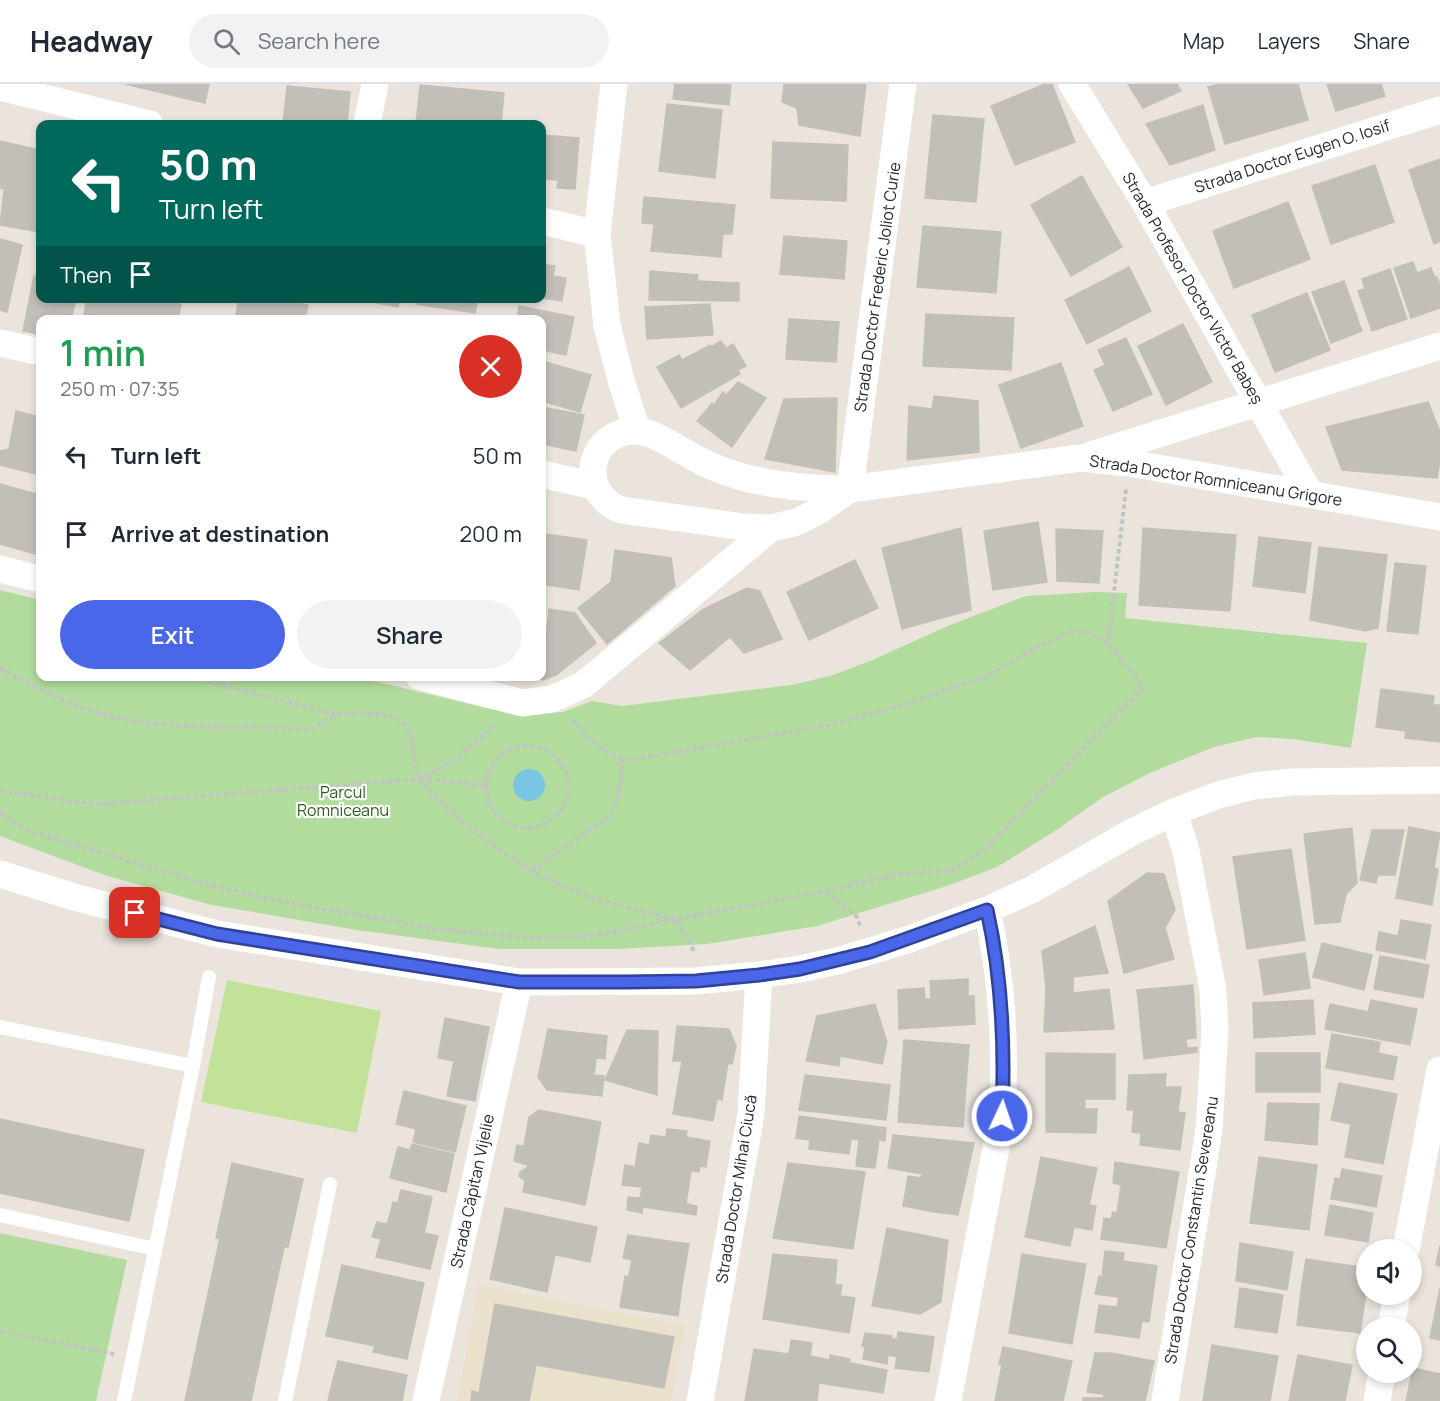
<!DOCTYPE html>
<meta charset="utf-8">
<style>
:root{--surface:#fff;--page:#f2f2f3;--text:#1f2937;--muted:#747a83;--line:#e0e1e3;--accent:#4a66e9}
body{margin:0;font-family:Manrope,sans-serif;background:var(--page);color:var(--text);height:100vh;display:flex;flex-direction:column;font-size:22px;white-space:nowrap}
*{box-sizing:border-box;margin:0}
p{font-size:20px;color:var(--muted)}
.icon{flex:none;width:33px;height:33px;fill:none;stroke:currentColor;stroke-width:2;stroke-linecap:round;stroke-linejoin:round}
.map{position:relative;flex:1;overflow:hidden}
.details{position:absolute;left:36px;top:231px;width:510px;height:366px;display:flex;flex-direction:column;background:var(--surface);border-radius:12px;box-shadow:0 3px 9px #0003}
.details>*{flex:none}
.top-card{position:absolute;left:36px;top:36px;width:510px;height:183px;border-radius:12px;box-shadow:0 3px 9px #0003;background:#00695c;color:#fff;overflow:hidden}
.tools{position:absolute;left:1356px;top:1155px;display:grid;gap:12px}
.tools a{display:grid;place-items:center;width:66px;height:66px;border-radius:50%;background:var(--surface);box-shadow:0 3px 9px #0003;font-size:30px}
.pin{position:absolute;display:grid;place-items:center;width:51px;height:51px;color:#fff;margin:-26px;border-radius:12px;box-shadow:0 3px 9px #0006}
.me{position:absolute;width:66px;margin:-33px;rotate:3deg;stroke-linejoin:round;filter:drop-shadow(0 0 4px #0008)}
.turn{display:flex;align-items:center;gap:21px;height:126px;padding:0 24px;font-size:27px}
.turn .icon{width:78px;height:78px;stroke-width:2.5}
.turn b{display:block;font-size:42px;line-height:51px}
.then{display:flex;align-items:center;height:57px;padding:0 24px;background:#0003;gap:12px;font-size:22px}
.round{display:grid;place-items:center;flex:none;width:63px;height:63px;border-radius:32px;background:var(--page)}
.headline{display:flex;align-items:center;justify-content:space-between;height:102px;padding:0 24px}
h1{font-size:36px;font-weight:600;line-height:45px;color:#1e9e55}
.action{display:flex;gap:12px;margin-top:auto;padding:12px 24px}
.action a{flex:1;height:69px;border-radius:36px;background:var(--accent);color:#fff;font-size:24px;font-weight:600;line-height:69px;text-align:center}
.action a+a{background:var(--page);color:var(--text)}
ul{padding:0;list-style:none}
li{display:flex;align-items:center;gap:18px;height:78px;padding:0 24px}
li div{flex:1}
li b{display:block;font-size:22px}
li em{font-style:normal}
header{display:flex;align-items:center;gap:36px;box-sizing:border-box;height:84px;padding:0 30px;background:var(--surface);border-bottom:2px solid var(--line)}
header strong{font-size:28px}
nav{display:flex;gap:33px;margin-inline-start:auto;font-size:21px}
.search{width:420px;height:54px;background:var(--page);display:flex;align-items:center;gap:15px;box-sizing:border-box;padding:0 21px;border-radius:33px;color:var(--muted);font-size:22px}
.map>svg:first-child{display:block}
</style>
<header>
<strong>Headway</strong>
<div class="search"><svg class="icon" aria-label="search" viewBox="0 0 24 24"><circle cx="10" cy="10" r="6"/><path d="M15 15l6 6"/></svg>Search here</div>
<nav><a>Map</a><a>Layers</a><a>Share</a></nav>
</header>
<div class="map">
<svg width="1440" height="1317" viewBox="0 0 1440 1317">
<rect width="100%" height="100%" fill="#eae4dc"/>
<path fill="#eae1cd" d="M479 1201 685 1241 670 1317H457Z"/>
<path fill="#b2dc9d" d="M0 506 40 516V592L357 593 486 624 527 630 563 628 592 617 622 622 791 601 830 592 870 577 950 541 1026 512 1096 508 1127 509 1125 534 1367 559 1351 664 1293 655 1257 653 1214 663 1152 688 1103 713 1055 747 997 783 947 802 817 842 707 860 617 865H499L357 846 212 821 107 792 0 752Z
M0 1149 127 1176 96 1317H0Z"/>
<path fill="#c3e299" d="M227 896 381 927 357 1049 201 1018Z"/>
<path fill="#78c6e3" d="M513 701a16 16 0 1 1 32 0a16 16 0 1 1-32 0Z"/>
<path fill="#c2beb8" stroke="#c5c0b6" stroke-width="1.5" d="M125 0H209L205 19Z
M672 0H731L729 21 673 15 675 0Z
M784 0H866L860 52 799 41 797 24 782 18Z
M1045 0H1052L1075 58 1015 81 991 22Z
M1128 0H1177L1181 7 1143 24Z
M1220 0H1298L1308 36 1225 60 1208 3Z
M1327 0H1381L1385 12 1336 27Z
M420 1 504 9 501 40H416Z
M287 2 350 8 347 40H283Z
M667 20 722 26 715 94 659 87Z
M1203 21 1215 66 1170 81 1146 40Z
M933 31 984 35 976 118 925 114Z
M542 51 579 54 575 105 557 104 558 96 542 95Z
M0 57 40 66V112L0 104Z
M773 58 848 61 846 117 771 114Z
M1440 75V157L1434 160 1409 86Z
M1375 81 1394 138 1331 160 1312 102Z
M1082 92 1122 163 1071 192 1031 121Z
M4 106 40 113V148L0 141Z
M644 113 735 121 732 150H723L721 173 651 167 654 140 642 139Z
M1288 118 1310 175 1234 204 1213 147Z
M923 142 1001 148 996 209 917 203Z
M784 152 847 157 844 195 780 190Z
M0 155 22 161 7 228 0 226Z
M1413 178 1417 189 1431 184 1435 194 1437 193 1440 201V224L1411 234 1394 184Z
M542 180 555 182 553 192 566 194 562 217 542 214Z
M1129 183 1151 227 1087 260 1065 216Z
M1390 185 1407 235 1372 247 1358 207 1365 205 1362 195Z
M650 187 698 191 697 197 739 199V217L649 216Z
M34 192 40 193V214H76L71 236H40V250L23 247Z
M1344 197 1362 247 1331 259 1312 208Z
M1307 209 1330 266 1275 288 1252 231Z
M87 214H157L181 220 178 236H83Z
M239 214H274L308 221 305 236H235Z
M351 214H400L398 223Z
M417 214H478L475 229 416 220Z
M710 220 713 251 647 255 645 223Z
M519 222 574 233 566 271 542 266V236H517Z
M926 230 1014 234 1011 286 923 282Z
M789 235 839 238 836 278 786 275Z
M1183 240 1212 298 1166 321 1138 262Z
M1126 254 1152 310 1113 327 1094 286 1105 281 1098 266Z
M721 257 726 264 733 260 746 282 738 286 740 290 681 324 657 283 679 271 682 276 710 261 711 263Z
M542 277 591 291 580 328 542 317Z
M1061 279 1083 342 1021 364 999 301Z
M738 298 766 314 732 363 697 337 712 319 714 321 723 308 726 311Z
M934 312 978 317 979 368 907 376 909 322 932 325Z
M837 314 835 388 765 375 784 315Z
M1428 318 1440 348V376L1437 394 1342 386 1326 343Z
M542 323 584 331 576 367 542 360Z
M16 327 40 333V391L0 381V367L9 365Z
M0 400 40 411V449L35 470 0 460Z
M1038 438 1047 498 993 506 984 447Z
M961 444 971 526 902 545 882 464Z
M1143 444 1236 451 1230 527 1139 521Z
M1056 445 1103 447 1099 499 1057 497Z
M545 450 587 456 579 506 542 500V470Z
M1259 453 1311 459 1305 509 1253 502Z
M1319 463 1387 471 1378 544 1365 547 1310 536Z
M615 466 671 474 675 502 607 560 578 524 611 498Z
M855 476 878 524 809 556 787 508Z
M1395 479 1426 482 1418 550 1387 547Z
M747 504 760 507 782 555 744 569 730 553 690 586 659 559 704 525Z
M549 525 575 529 596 559 556 591 543 596 532 592H542V556L546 557Z
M1381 605 1434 612 1433 621H1440V658L1405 654 1406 647 1376 643Z
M1409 743 1440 749 1434 784 1438 785 1432 821 1396 814Z
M1352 744 1357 799 1346 810 1340 838 1315 840 1304 750Z
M1372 746H1404L1395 791H1378L1376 799 1360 796Z
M1291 765 1305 856 1247 865 1233 773Z
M1147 789 1164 790 1175 826 1165 844 1174 875 1124 889 1108 817Z
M1401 836 1431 841 1425 875 1376 866 1379 848 1398 852Z
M1095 842 1108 889 1073 893V909L1109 905 1114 945 1044 948 1046 904 1042 867Z
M1322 859 1372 871 1364 906 1313 893Z
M1305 869 1310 904 1264 911 1259 876Z
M1380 872 1429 881 1423 914 1374 905Z
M968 895V912H974L975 940 899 945 898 906 924 904 925 915H931L930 897Z
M1193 901 1196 954 1186 955 1187 964 1197 963V968L1144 975 1137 906Z
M1313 916 1315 950 1254 954 1253 919Z
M1371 916 1417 925 1410 961 1325 945 1330 920 1368 928Z
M875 920 887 958 882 980 840 972 839 982 806 977 817 932Z
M445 934 489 943 475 1017 447 1012 454 977 438 974Z
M677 942 729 945 736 962 732 980 728 979 722 1016 717 1015 713 1037 673 1030 682 977H673Z
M548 945 607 952 605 975 596 974 594 991 604 992 602 1012 547 1006 538 993Z
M627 946 658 947 657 1011 605 996Z
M1332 950 1380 958 1378 969 1397 973 1393 996 1326 984Z
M904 956 969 961 963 1043 898 1038Z
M1046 969 1115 970V1015H1085V1025H1097L1096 1049 1046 1048Z
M1256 969H1320V1008H1256Z
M1166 990 1165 1003H1181L1178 1028 1185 1029 1180 1066 1140 1061 1141 1049 1132 1048 1134 1026H1127L1129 991Z
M805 991 890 1001 886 1036 799 1026Z
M1339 999 1397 1010 1383 1080 1345 1073 1351 1040 1331 1036Z
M404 1007 466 1022 455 1068 413 1058 416 1045 396 1040Z
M1268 1019 1319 1020 1317 1061 1265 1056Z
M539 1026 601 1038 594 1076 524 1062 529 1033Z
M799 1032 886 1044 885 1057 879 1056 875 1084 856 1082 859 1056 851 1055 849 1070 809 1065 810 1056 796 1054Z
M0 1035 144 1066 129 1137 0 1109Z
M667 1045 687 1047 686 1053 710 1057 706 1083 700 1082 699 1088 691 1087 686 1120 697 1122 696 1131 643 1123 642 1129 627 1126 628 1113 640 1114 642 1103 622 1101 625 1081 635 1083 639 1059 649 1061 651 1051 666 1053Z
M893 1051 974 1059 958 1131 934 1128 903 1122 908 1092 921 1094 922 1090 888 1084Z
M412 1060 454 1070 446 1108 390 1094 398 1063 410 1066Z
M517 1061 594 1076 585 1121 523 1108 525 1097 519 1092 520 1088 527 1084 528 1081 514 1077Z
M1041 1073 1097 1084 1089 1121 1096 1122 1092 1146 1074 1143 1070 1162 1025 1153Z
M1259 1073 1317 1081 1309 1146 1250 1139Z
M1115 1078 1179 1088 1166 1164 1101 1155 1104 1134 1111 1135 1113 1128 1117 1129 1121 1101 1113 1099Z
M232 1079 303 1095 288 1163H284L251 1317H185L220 1154H216Z
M788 1079 865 1088 853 1165 773 1154Z
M1342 1085 1382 1092 1376 1123 1331 1115 1335 1094 1340 1095Z
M401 1106 432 1113 424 1149 387 1141 393 1118 398 1119Z
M1330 1121 1373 1129 1368 1158 1325 1151Z
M505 1124 597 1143 590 1178 498 1159Z
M377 1138 438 1152 430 1185 376 1173 381 1155 372 1153Z
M887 1144 948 1156 941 1218 920 1230 872 1222Z
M628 1151 689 1160 682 1201 629 1192 632 1176 623 1174Z
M498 1159 555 1171 547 1208 490 1195Z
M1240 1159 1293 1168 1287 1206 1236 1197Z
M1440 1162V1182L1436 1181Z
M1105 1167 1124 1169 1123 1177 1157 1182 1149 1238 1142 1237 1139 1254 1095 1248 1099 1221 1117 1223 1119 1213 1095 1210 1099 1192 1102 1193Z
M773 1170 837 1176 835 1201H842L840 1212 855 1214 849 1249 763 1235Z
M1022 1170 1086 1180 1072 1260 1009 1249Z
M1306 1175 1366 1184 1365 1216 1301 1207Z
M342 1181 424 1199 407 1275 373 1268 375 1262 326 1252Z
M625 1192 682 1201 678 1232 620 1223Z
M1240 1204 1283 1211 1277 1249 1235 1243Z
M1440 1204V1256L1430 1254Z
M1301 1207 1365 1216 1360 1249 1297 1241Z
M495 1220 674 1253 664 1304 536 1281 529 1317H471L472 1307 479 1309Z
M898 1248 934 1253 929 1288 895 1284 897 1273 888 1271 887 1280 863 1275 865 1263 862 1262 865 1249 892 1252 891 1255H897Z
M791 1256 812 1259 810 1272 830 1276V1271L850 1275V1279L887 1286 883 1309 819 1299 817 1317H745L754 1265 789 1270Z
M1212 1261 1278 1272 1270 1317H1203Z
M1003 1263 1072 1277 1063 1317H995L1002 1281 999 1280Z
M1095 1269H1111L1154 1277 1145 1317H1083V1314H1103L1104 1310 1087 1308Z
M1298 1271 1352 1281 1345 1317H1289Z
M338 1277 407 1291 402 1317H372L330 1308Z
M1413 1284 1440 1290V1317H1406Z
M330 1308 372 1317H328Z"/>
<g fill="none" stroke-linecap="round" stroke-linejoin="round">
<path stroke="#c3c3c3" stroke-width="4" stroke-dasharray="4.5 3" stroke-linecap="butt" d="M1108 559 1126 405
M0 584C27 599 57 616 86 625 148 646 212 642 276 643 285 643 294 646 303 646 319 646 323 635 335 631 342 628 386 630 394 633 422 645 407 680 421 697 431 711 447 723 460 735 504 774 556 805 614 820 634 826 655 830 676 835L695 869
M186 592 335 630
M486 703a41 41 0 1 1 82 0a41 41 0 1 1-82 0Z
M420 695 486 701
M0 707C35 710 67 719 102 720L419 695C449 684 471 662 495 641
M0 729 18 741 33 748 210 801 268 815 443 846 532 854 580 853 621 847 676 835 826 807 899 790 951 787 985 766 1143 603 1108 559 1087 548 1074 547 1041 561 987 592 904 621 819 643 635 675C607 677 591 654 572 635
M532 786 608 734 617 717 620 702 622 676
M826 807 857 833 860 842
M0 1247 114 1270"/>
<path stroke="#fff" stroke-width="14" d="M0 943 193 982 124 1317
M193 982 209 893
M0 1131 155 1165
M285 1317 330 1100"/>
<path stroke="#fff" stroke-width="27" d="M614 0 597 150 607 241 621 296 637 346
M1072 0 1145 119 1310 410
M0 3 150 40
M367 40 375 0
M1145 119 1440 26
M542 137 597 150
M0 259 40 268
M1091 371 1440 262
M542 390 594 402
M850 405 903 0
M771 444 744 443 621 426C575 408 589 345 637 347 656 347 690 374 711 382 755 401 803 405 850 405
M0 485 40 495
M419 592 522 619 552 615 583 601 771 444 797 438 817 428 850 405 1081 374 1129 379 1440 433
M0 790 74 813 217 850 519 898 696 897 759 891 800 885 837 877 910 855 987 826 1033 805 1134 747 1174 728 1218 711 1254 702 1292 698 1440 696
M1406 1166 1440 986
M1391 1244 1397 1210
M426 1317 519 898
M700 1317 751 1030 759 891
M948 1317 1002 1032C1006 964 1002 893 987 826
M1165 1317 1209 1046 1215 945 1213 906 1186 767 1174 728
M1377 1317 1382 1288"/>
</g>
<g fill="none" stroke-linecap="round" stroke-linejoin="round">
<defs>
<path id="route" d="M135 829 217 850 519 898H626L696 897 759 891 800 885 870 868 987 826C1002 893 1005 964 1002 1032"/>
</defs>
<use href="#route" stroke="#304297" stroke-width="15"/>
<use href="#route" stroke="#4a66e9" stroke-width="10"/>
</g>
<g text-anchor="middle" stroke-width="4.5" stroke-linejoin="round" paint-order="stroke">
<g font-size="16" fill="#292929" stroke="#fff">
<text transform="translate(1292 72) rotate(-18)" y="6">Strada Doctor Eugen O. Iosif</text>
<text transform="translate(877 203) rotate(-82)" y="6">Strada Doctor Frederic Joliot Curie</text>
<text transform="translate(1193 204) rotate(60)" y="6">Strada Profesor Doctor Victor Babeș</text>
<text transform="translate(1216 396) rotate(9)" y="6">Strada Doctor Romniceanu Grigore</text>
<text transform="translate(736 1105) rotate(-81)" y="6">Strada Doctor Mihai Ciucă</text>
<text transform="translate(472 1107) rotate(-78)" y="6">Strada Căpitan Vijelie</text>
<text transform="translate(1191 1146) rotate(-81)" y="6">Strada Doctor Constantin Severeanu</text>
</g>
<g font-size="16" fill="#2c5f20" stroke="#fff">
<text x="343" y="714">Parcul<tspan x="343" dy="18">Romniceanu</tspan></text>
</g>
</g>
</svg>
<div class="tools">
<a><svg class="icon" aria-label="sound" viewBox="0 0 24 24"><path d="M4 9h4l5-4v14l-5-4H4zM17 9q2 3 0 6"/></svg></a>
<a><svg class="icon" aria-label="search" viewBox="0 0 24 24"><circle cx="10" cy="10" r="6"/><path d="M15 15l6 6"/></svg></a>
</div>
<div class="pin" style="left:135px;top:829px;background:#d93025"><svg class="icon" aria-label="arrive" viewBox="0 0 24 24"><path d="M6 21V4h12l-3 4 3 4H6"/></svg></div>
<svg class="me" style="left:1002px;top:1032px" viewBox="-20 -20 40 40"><circle r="17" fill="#4a66e9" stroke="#fff" stroke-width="3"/><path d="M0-11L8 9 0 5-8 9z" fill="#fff"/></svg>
<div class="top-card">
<div class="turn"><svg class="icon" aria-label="left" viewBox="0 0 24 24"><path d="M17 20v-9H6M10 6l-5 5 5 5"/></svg><div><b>50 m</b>Turn left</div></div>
<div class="then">Then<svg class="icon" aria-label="arrive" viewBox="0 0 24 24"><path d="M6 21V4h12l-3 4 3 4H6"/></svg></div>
</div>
<section class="details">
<div class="headline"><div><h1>1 min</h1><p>250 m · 07:35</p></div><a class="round" style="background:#d93025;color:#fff"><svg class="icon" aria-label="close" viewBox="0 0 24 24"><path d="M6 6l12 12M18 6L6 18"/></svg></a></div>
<ul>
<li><svg class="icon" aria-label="left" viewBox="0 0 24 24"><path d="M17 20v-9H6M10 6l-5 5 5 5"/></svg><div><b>Turn left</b></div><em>50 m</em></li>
<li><svg class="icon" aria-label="arrive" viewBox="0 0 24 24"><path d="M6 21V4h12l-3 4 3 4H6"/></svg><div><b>Arrive at destination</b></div><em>200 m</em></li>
</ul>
<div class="action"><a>Exit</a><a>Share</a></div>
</section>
</div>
